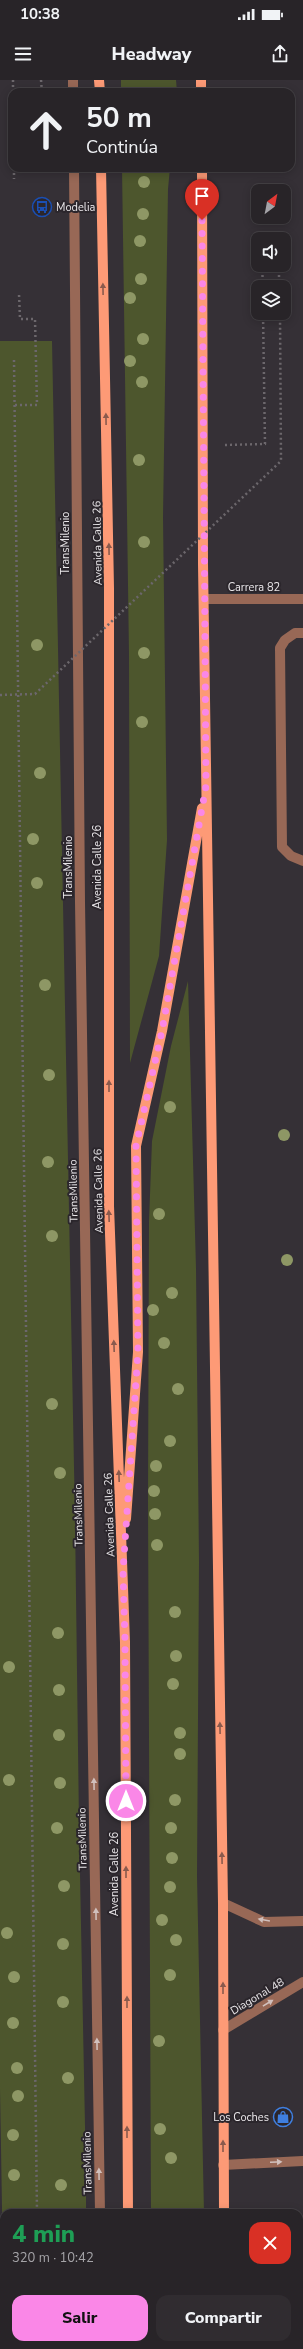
<!DOCTYPE html>
<html lang="es">
<meta charset="utf-8">
<style>
:root{--surface:#282428;--page:#302c30;--text:#f1f3f6;--muted:#a5a4a8;--line:#444145;--accent:#fa87e7}
body{margin:0;font-family:"Nunito Sans",sans-serif;background:var(--page);color:var(--text);height:100vh;display:flex;flex-direction:column;font-size:15px;white-space:nowrap}
*{box-sizing:border-box;margin:0}
p{font-size:13px;color:var(--muted)}
.icon{flex:none;width:22px;height:22px;fill:none;stroke:currentColor;stroke-width:2;stroke-linecap:round;stroke-linejoin:round}
.map{position:relative;flex:1;overflow:hidden}
.drawer{position:absolute;left:0px;top:2129px;width:303px;height:140px;display:flex;flex-direction:column;background:var(--surface);border-radius:12px 12px 0 0;box-shadow:0 2px 10px #0003,0 0 0 1px var(--line)}
.drawer>*{flex:none}
.banner{position:absolute;left:8px;top:8px;width:287px;height:84px;border-radius:12px;box-shadow:0 2px 10px #0003,0 0 0 1px var(--line);background:#282428;color:var(--text);overflow:hidden}
.needle{width:26px;rotate:32deg}
.tools{position:absolute;left:251px;top:104px;display:grid;gap:8px}
.tools a{display:grid;place-items:center;width:40px;height:40px;border-radius:8px;background:var(--surface);box-shadow:0 2px 10px #0003,0 0 0 1px var(--line);font-size:20px}
.pin{position:absolute;display:grid;place-items:center;width:34px;height:34px;color:#fff;margin:-41px -17px;border-radius:50% 50% 50% 0;rotate:-45deg;box-shadow:0 0 4px #0007}
.pin .icon{rotate:45deg}
.me{position:absolute;width:44px;margin:-22px;rotate:0deg;stroke-linejoin:round;filter:drop-shadow(0 0 3px #0008)}
.turn{display:flex;align-items:center;gap:14px;height:84px;padding:0 12px;font-size:18px}
.turn .icon{width:52px;height:52px;stroke-width:2.5}
.turn b{display:block;font-size:28px;line-height:34px}
.round{display:grid;place-items:center;flex:none;width:42px;height:42px;border-radius:12px;background:var(--page)}
.summary{display:flex;align-items:center;justify-content:space-between;height:68px;padding:0 12px}
h1{font-size:24px;font-weight:800;line-height:30px;color:#1e9e55}
.primary-button{display:flex;gap:8px;margin-top:auto;padding:8px 12px}
.primary-button a{flex:1;height:46px;border-radius:12px;background:var(--accent);color:#111;font-size:16px;font-weight:800;line-height:46px;text-align:center}
.primary-button a+a{background:var(--page);color:var(--text)}
.status{display:flex;justify-content:space-between;align-items:center;height:28px;padding:0 20px;background:var(--surface);direction:ltr}
.status svg{height:11px;fill:currentColor}
header{display:flex;justify-content:space-between;align-items:center;height:52px;padding:0 12px;background:var(--surface);font-size:18px;font-weight:800}
.map>svg:first-child{display:block}
</style>
<div class="status"><b>10:38</b><svg viewBox="0 0 49 12"><path d="M0 12V9h3v3zM5 12V6h3v6zM10 12V3h3v9zM15 12V0h3v12zM26 1h20v11H26zM47 4h2v5h-2z"/></svg></div>
<header><svg class="icon" aria-label="menu" viewBox="0 0 24 24"><path d="M4 6h16M4 12h16M4 18h16"/></svg>Headway<svg class="icon" aria-label="share" viewBox="0 0 24 24"><path d="M12 15V3M7 8l5-5 5 5M5 13v7h14v-7"/></svg></header>
<div class="map">
<svg width="303" height="2269" viewBox="0 0 303 2269">
<rect width="100%" height="100%" fill="#353036"/>
<path fill="#4d562d" d="M121 0H176L177 12H121Z
M122 88H170L168 109 163 437 167 760 159 876 130 983 129 574Z
M0 261H52L75 1438 79 1744 86 2096V2133H4V2247L0 2009Z
M188 901 196 1188 199 1482 197 1796 204 2133H151L148 1421 149 1141 152 1061 171 966Z
M4 2265H85V2269H4Z
M155 2265H206V2269H155Z"/>
<g fill="none" stroke-linecap="round" stroke-linejoin="round">
<path stroke="#6c676c" stroke-width="2.5" stroke-dasharray="2 3" stroke-linecap="butt" d="M13 0V12
M41 0 42 12
M14 88V99
M262 185 263 207
M279 185V207
M14 280 37 2133
M15 325H37L35 239H20L19 214
M225 365 265 364 263 233
M39 2265V2269"/>
<path stroke="#986856" stroke-width="10" d="M73 0V12
M74 88 80 822 100 2133
M204 519H303
M303 553H295L285 560 280 568 282 767 291 776 303 781
M223 1823 264 1842 303 1841
M223 1950 303 1902
M223 2085 303 2081
M102 2265V2269"/>
<path stroke="#fd9a76" stroke-width="10" d="M99 0 100 12
M201 0V12
M101 88 109 508V1126L125 1562 128 2133
M202 88 203 484 223 1823 224 2133
M126 1439 138 1272 136 1066 162 951 202 728
M128 2265V2269
M227 2265 228 2269"/>
<path stroke="#6c676c" stroke-width="2.5" stroke-dasharray="2 3" stroke-linecap="butt" d="M0 615 35 614 281 381 280 233"/>
</g>
<g fill="#8e9765">
<circle cx="144" cy="102" r="6"/>
<circle cx="143" cy="134" r="6"/>
<circle cx="140" cy="161" r="6"/>
<circle cx="141" cy="199" r="6"/>
<circle cx="130" cy="218" r="6"/>
<circle cx="143" cy="259" r="6"/>
<circle cx="130" cy="281" r="6"/>
<circle cx="142" cy="302" r="6"/>
<circle cx="139" cy="380" r="6"/>
<circle cx="144" cy="462" r="6"/>
<circle cx="37" cy="565" r="6"/>
<circle cx="144" cy="573" r="6"/>
<circle cx="142" cy="642" r="6"/>
<circle cx="40" cy="693" r="6"/>
<circle cx="33" cy="759" r="6"/>
<circle cx="37" cy="803" r="6"/>
<circle cx="45" cy="905" r="6"/>
<circle cx="49" cy="995" r="6"/>
<circle cx="170" cy="1027" r="6"/>
<circle cx="284" cy="1055" r="6"/>
<circle cx="48" cy="1082" r="6"/>
<circle cx="159" cy="1134" r="6"/>
<circle cx="52" cy="1156" r="6"/>
<circle cx="287" cy="1180" r="6"/>
<circle cx="172" cy="1213" r="6"/>
<circle cx="153" cy="1230" r="6"/>
<circle cx="164" cy="1263" r="6"/>
<circle cx="178" cy="1309" r="6"/>
<circle cx="52" cy="1324" r="6"/>
<circle cx="170" cy="1361" r="6"/>
<circle cx="156" cy="1386" r="6"/>
<circle cx="60" cy="1393" r="6"/>
<circle cx="154" cy="1411" r="6"/>
<circle cx="155" cy="1434" r="6"/>
<circle cx="157" cy="1465" r="6"/>
<circle cx="175" cy="1532" r="6"/>
<circle cx="58" cy="1553" r="6"/>
<circle cx="176" cy="1576" r="6"/>
<circle cx="9" cy="1587" r="6"/>
<circle cx="173" cy="1604" r="6"/>
<circle cx="59" cy="1610" r="6"/>
<circle cx="180" cy="1653" r="6"/>
<circle cx="59" cy="1655" r="6"/>
<circle cx="180" cy="1674" r="6"/>
<circle cx="9" cy="1700" r="6"/>
<circle cx="60" cy="1703" r="6"/>
<circle cx="175" cy="1720" r="6"/>
<circle cx="57" cy="1748" r="6"/>
<circle cx="171" cy="1748" r="6"/>
<circle cx="172" cy="1778" r="6"/>
<circle cx="64" cy="1806" r="6"/>
<circle cx="170" cy="1807" r="6"/>
<circle cx="162" cy="1840" r="6"/>
<circle cx="7" cy="1853" r="6"/>
<circle cx="176" cy="1860" r="6"/>
<circle cx="63" cy="1864" r="6"/>
<circle cx="170" cy="1895" r="6"/>
<circle cx="14" cy="1897" r="6"/>
<circle cx="63" cy="1922" r="6"/>
<circle cx="13" cy="1943" r="6"/>
<circle cx="159" cy="1961" r="6"/>
<circle cx="17" cy="1988" r="6"/>
<circle cx="68" cy="1998" r="6"/>
<circle cx="18" cy="2016" r="6"/>
<circle cx="160" cy="2049" r="6"/>
<circle cx="13" cy="2055" r="6"/>
<circle cx="171" cy="2078" r="6"/>
<circle cx="14" cy="2095" r="6"/>
<circle cx="61" cy="2105" r="6"/>
</g>
<defs><path id="oneway-solid" d="M-6-.8H1V-3.2L6.5 0L1 3.2V.8H-6Z"/></defs>
<g fill="#8a5a4d">
<use href="#oneway-solid" transform="translate(103 209) rotate(-91)"/>
<use href="#oneway-solid" transform="translate(106 339) rotate(-91)"/>
<use href="#oneway-solid" transform="translate(109 469) rotate(-91)"/>
<use href="#oneway-solid" transform="translate(109 1006) rotate(-90)"/>
<use href="#oneway-solid" transform="translate(109 1136) rotate(-92)"/>
<use href="#oneway-solid" transform="translate(114 1266) rotate(-92)"/>
<use href="#oneway-solid" transform="translate(119 1396) rotate(-92)"/>
<use href="#oneway-solid" transform="translate(220 1648) rotate(-91)"/>
<use href="#oneway-solid" transform="translate(222 1778) rotate(-91)"/>
<use href="#oneway-solid" transform="translate(126 1792) rotate(-90)"/>
<use href="#oneway-solid" transform="translate(223 1908) rotate(-90)"/>
<use href="#oneway-solid" transform="translate(127 1922) rotate(-90)"/>
<use href="#oneway-solid" transform="translate(127 2052) rotate(-90)"/>
<use href="#oneway-solid" transform="translate(223 2066) rotate(-90)"/>
</g>
<g fill="#d1c0bd">
<use href="#oneway-solid" transform="translate(94 1704) rotate(-91)"/>
<use href="#oneway-solid" transform="translate(96 1834) rotate(-91)"/>
<use href="#oneway-solid" transform="translate(264 1840) rotate(-170)"/>
<use href="#oneway-solid" transform="translate(268 1923) rotate(-31)"/>
<use href="#oneway-solid" transform="translate(97 1964) rotate(-91)"/>
<use href="#oneway-solid" transform="translate(276 2082) rotate(-3)"/>
<use href="#oneway-solid" transform="translate(99 2094) rotate(-91)"/>
</g>
<g fill="none" stroke-linecap="round" stroke-linejoin="round">
<path stroke="#fa87e7" stroke-width="7" stroke-dasharray="0 12.6" d="M126 1721 125 1562 123 1491 138 1272 136 1066 162 951 206 706 202 140"/>
</g>
<defs>
<symbol id="bus-ring" viewBox="-11 -11 22 22"><circle r="9.5" fill="#2b262c" stroke="#1a4fb4" stroke-width="1.5"/><path d="M-5-6H5V4H4V6H2V4H-2V6H-4V4H-5ZM-3.5-4V0h7V-4ZM-3.5 1.2v1.5H-2V1.2ZM2 1.2v1.5H3.5V1.2Z" fill="#1a4fb4"/></symbol>
<symbol id="shop-ring" viewBox="-11 -11 22 22"><circle r="9.5" fill="#2b262c" stroke="#3f7fe0" stroke-width="1.5"/><path d="M-5-2.5h2.3a2.7 3.5 0 0 1 5.4 0H5L5.5 6h-11ZM-1.5-2.5h3a1.5 2.3 0 0 0-3 0Z" fill="#3f7fe0"/></symbol>
</defs>
<g fill-rule="evenodd">
<use href="#bus-ring" x="31" y="116" width="22" height="22"/>
<use href="#shop-ring" x="272" y="2026" width="22" height="22"/>
</g>
<g text-anchor="middle" stroke-width="4" stroke-linejoin="round" paint-order="stroke">
<g font-size="11" fill="#e9e6e9" stroke="#2b262c" text-anchor="start">
<text x="56" y="131">Modelia</text>
<text x="269" y="2041" text-anchor="end">Los Coches</text>
</g>
<g font-size="11" fill="#e9e6e9" stroke="#2b262c">
<text transform="translate(65 463) rotate(-90)" y="4">TransMilenio</text>
<text transform="translate(97 463) rotate(-91)" y="4">Avenida Calle 26</text>
<text x="254" y="511">Carrera 82</text>
<text transform="translate(68 787) rotate(-90)" y="4">TransMilenio</text>
<text transform="translate(97 787) rotate(-90)" y="4">Avenida Calle 26</text>
<text transform="translate(73 1111) rotate(-91)" y="4">TransMilenio</text>
<text transform="translate(98 1111) rotate(-91)" y="4">Avenida Calle 26</text>
<text transform="translate(78 1435) rotate(-91)" y="4">TransMilenio</text>
<text transform="translate(109 1435) rotate(-92)" y="4">Avenida Calle 26</text>
<text transform="translate(82 1759) rotate(-91)" y="4">TransMilenio</text>
<text transform="translate(114 1794) rotate(-90)" y="4">Avenida Calle 26</text>
<text transform="translate(257 1916) rotate(-31)" y="4">Diagonal 48</text>
<text transform="translate(87 2083) rotate(-91)" y="4">TransMilenio</text>
</g>
</g>
</svg>
<div class="tools">
<a><svg class="needle" viewBox="-14 -14 28 28"><path d="M0-13l5 13h-10z" fill="#e53935"/><path d="M0 13l5-13h-10z" fill="#a5a4a8"/></svg></a>
<a><svg class="icon" aria-label="sound" viewBox="0 0 24 24"><path d="M4 9h4l5-4v14l-5-4H4zM17 9q2 3 0 6"/></svg></a>
<a><svg class="icon" aria-label="layers" viewBox="0 0 24 24"><path d="M12 4l9 5-9 5-9-5zM3 14l9 5 9-5"/></svg></a>
</div>
<div class="pin" style="left:202px;top:140px;background:#d93025"><svg class="icon" aria-label="arrive" viewBox="0 0 24 24"><path d="M6 21V4h12l-3 4 3 4H6"/></svg></div>
<svg class="me" style="left:126px;top:1721px" viewBox="-20 -20 40 40"><circle r="17" fill="#fa87e7" stroke="#fff" stroke-width="3"/><path d="M0-11L8 9 0 5-8 9z" fill="#fff"/></svg>
<div class="banner">
<div class="turn"><svg class="icon" aria-label="ahead" viewBox="0 0 24 24"><path d="M12 20V5M6 11l6-6 6 6"/></svg><div><b>50 m</b>Continúa</div></div>
</div>
<section class="drawer">
<div class="summary"><div><h1>4 min</h1><p>320 m · 10:42</p></div><a class="round" style="background:#d93025;color:#fff"><svg class="icon" aria-label="close" viewBox="0 0 24 24"><path d="M6 6l12 12M18 6L6 18"/></svg></a></div>
<div class="primary-button"><a>Salir</a><a>Compartir</a></div>
</section>
</div>
